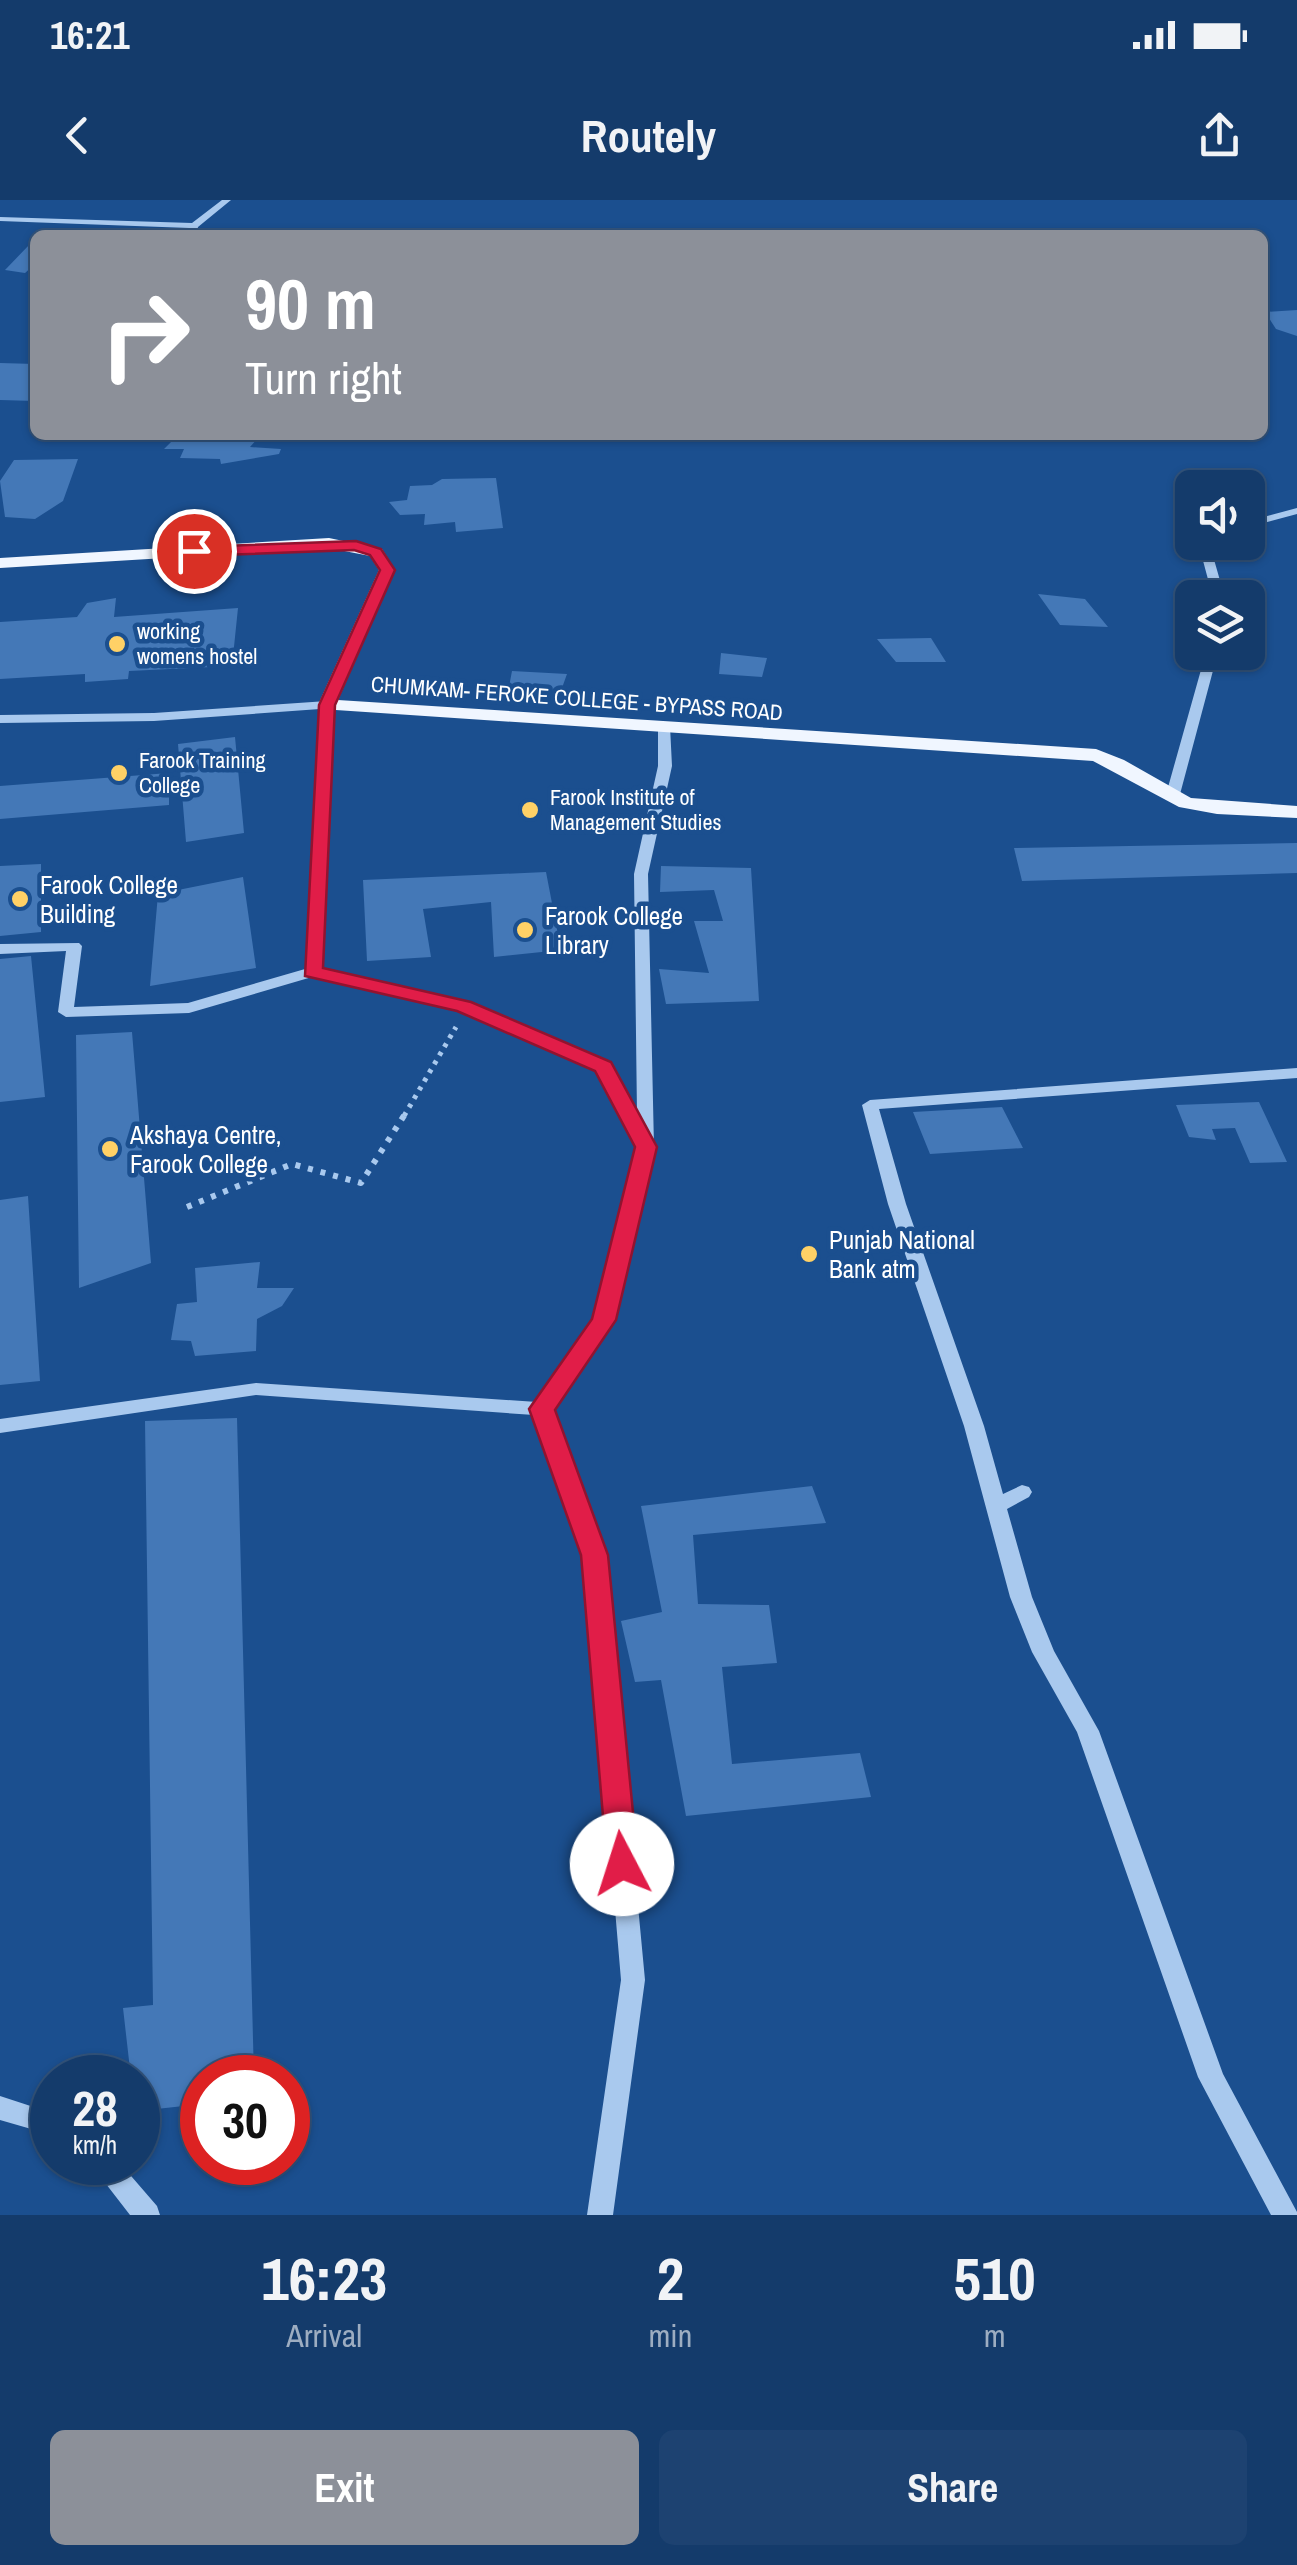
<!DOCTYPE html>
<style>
:root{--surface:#143b6b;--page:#1d4271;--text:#f1f3f6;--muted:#9dadc1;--line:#33557e;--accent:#8c9099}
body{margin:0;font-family:"Archivo Narrow",sans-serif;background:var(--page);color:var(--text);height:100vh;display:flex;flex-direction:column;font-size:38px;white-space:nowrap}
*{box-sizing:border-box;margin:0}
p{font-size:32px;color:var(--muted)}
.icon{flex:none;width:55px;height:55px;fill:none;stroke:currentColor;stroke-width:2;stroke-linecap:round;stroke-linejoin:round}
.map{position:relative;height:2015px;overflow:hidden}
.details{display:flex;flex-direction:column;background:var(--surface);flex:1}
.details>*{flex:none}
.hud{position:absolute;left:30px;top:30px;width:1238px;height:210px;border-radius:15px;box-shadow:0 2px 8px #0004,0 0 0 2px var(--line);background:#8c9099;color:#fff;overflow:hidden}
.controls{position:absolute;left:1175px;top:270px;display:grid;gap:20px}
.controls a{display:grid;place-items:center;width:90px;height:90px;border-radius:15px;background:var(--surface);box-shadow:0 2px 8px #0004,0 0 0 2px var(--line);font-size:50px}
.speed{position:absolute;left:30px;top:1855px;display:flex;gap:20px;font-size:50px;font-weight:700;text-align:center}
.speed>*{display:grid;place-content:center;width:130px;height:130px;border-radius:50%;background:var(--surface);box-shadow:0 2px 8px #0004,0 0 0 2px var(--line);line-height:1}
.speed small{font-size:25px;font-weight:400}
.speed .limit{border:15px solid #d22;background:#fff;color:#111}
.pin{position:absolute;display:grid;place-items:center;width:85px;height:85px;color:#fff;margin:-42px;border:5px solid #fff;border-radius:50%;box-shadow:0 2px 10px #0007}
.me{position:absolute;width:110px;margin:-55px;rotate:355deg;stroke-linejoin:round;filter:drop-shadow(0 0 8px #0008)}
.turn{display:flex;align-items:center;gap:35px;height:210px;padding:0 50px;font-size:45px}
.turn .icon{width:130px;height:130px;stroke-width:2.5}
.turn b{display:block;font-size:70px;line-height:85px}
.eta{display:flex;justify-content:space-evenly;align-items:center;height:170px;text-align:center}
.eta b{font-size:60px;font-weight:700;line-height:70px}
.button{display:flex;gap:20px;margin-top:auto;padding:20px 50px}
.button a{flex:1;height:115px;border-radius:15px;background:var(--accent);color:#fff;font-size:40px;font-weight:700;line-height:115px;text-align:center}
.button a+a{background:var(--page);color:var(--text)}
.status{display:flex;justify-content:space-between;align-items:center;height:70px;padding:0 50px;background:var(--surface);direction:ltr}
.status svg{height:28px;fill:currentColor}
header{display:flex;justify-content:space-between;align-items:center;height:130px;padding:0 50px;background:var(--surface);font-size:45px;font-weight:700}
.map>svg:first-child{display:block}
</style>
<div class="status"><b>16:21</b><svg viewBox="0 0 49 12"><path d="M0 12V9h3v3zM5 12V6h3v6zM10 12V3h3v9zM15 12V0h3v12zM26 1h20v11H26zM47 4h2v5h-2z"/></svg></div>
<header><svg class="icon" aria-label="back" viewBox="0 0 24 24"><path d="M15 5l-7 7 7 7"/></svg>Routely<svg class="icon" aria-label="share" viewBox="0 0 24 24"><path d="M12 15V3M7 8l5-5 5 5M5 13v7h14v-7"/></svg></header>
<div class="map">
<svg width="1297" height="2015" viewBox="0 0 1297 2015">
<rect width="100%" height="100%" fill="#1b4f8f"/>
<path fill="#4478b7" d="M30 44H35V64L25 73 5 70Z
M1297 110V136L1276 129 1265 112Z
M0 163 35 164V201L0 200Z
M193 235 258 238 250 247 281 249 279 254 221 264 220 259 180 258 184 249H164L177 236Z
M78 259 63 301 35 319 5 317 0 281 14 260Z
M496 278 503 328 456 332 455 322 424 325 425 314 400 315 389 302 407 300 410 286 432 285 442 279Z
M1038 394 1085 399 1108 427 1060 425Z
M116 398 114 417 238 408 232 466 129 471 128 479 85 482V474L0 479V422L77 417 87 403Z
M931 438 946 462H896L877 439Z
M721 453 767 458 762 477 719 474Z
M512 471 567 474 558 499 508 492Z
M235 537 244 633 186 642 178 544Z
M169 573V605L0 619V586Z
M1297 643V673L1022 681 1014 648Z
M41 664V732L0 736V666Z
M661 666 751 668 759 801 666 804 659 769 709 773 694 721H723L714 690 660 692Z
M546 672 561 750 494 757 491 702 423 709 431 757 367 761 363 680Z
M243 677 256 768 150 786 158 694Z
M31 756 45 897 0 902V759Z
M132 832 151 1063 79 1088 76 835Z
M1259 902 1287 962 1250 963 1235 928 1212 929 1216 940 1189 937 1176 905Z
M1002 907 1023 948 930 954 913 912Z
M28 996 40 1181 0 1185V1000Z
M260 1062 257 1088H294L282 1106 257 1119 256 1151 195 1156 191 1141 171 1140 177 1104 197 1102 195 1068Z
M237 1218 254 1878H202V1904L138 1911V1878H131L123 1808 153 1805 145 1221Z
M812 1286 826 1323 693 1335 698 1404 769 1405 777 1463 722 1467 732 1564 860 1553 871 1597 686 1616 661 1480 635 1482 621 1421 662 1412 641 1306Z"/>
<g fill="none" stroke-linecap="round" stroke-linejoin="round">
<path stroke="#a9c9ee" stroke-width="5" stroke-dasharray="4 6" stroke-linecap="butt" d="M404 916 456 827"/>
<path stroke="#a9c9ee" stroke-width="6" stroke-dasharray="5 8" stroke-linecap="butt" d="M187 1007 292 964 361 983 405 914"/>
<path fill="#a9c9ee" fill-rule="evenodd" d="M222 0H231L198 27 196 35H188L189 28 0 21V17L192 23Z
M1297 308V314L1248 327V321Z
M1198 342H1209L1225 398H1213Z
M1206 452H1218L1179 598 1172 602 1165 598Z
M327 501 333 505 320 769 470 804 610 864 637 915 634 674 658 566V526L664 522 670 526 672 566 648 674 654 947 613 1120 552 1209 605 1355 645 1780 613 2015H587L621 1780 585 1355 534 1215 256 1195 0 1233V1219L256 1183 537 1202 595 1120 638 947 598 870 459 811 312 777 189 813 66 817 58 812 66 751 0 754V744L79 743 82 746 74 807 188 803 305 769 320 509 154 521 0 523V515L154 513Z
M1297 868V878L879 909 906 1004 984 1226 1003 1294 1022 1285 1029 1287 1032 1292 1029 1297 1007 1309 1032 1397 1054 1451 1099 1531 1223 1874 1297 2012V2015H1271L1198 1877 1077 1532 1032 1452 1010 1397 964 1226 888 1004 862 905 870 900Z
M0 1896 52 1913V1935L0 1920Z
M89 1962H119L157 2006 160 2015H130Z"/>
<path fill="#f0f6ff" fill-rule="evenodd" d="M329 338 382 349 395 370 338 500 1096 549 1124 560 1191 598 1297 606V618L1217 614 1179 607 1093 561 321 509 318 505 379 370 370 356 329 348 0 368V358Z"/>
</g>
<path fill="#e11d48" stroke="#92132f" stroke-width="2.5" d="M356 341 381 349 395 370 335 505 323 768 471 802 611 862 657 947 616 1120 555 1210 608 1355 638 1664 633 1673 622 1677 612 1673 607 1664 581 1355 529 1209 592 1119 635 947 595 871 457 811 305 776 319 505 380 370 370 355 354 350 194 356 187 351 194 347Z"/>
<g fill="#ffd166" stroke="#1b4f8f" stroke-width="4">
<circle cx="117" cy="444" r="10"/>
<circle cx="119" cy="573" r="10"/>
<circle cx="530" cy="610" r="10"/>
<circle cx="20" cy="699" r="10"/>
<circle cx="525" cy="730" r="10"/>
<circle cx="110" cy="949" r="10"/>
<circle cx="809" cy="1054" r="10"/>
</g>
<g text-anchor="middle" stroke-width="9" stroke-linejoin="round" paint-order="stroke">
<g font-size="22" fill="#fff" stroke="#1b4f8f" text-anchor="start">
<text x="137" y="439">working<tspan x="137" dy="25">womens hostel</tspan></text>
<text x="139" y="568">Farook Training<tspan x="139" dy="25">College</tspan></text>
<text x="550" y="605">Farook Institute of<tspan x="550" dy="25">Management Studies</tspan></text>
</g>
<g font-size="22" fill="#fff" stroke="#1b4f8f">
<text transform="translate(577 498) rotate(4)" y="8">CHUMKAM- FEROKE COLLEGE - BYPASS ROAD</text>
</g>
<g font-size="25" fill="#fff" stroke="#1b4f8f" text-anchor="start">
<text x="40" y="694">Farook College<tspan x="40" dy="29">Building</tspan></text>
<text x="545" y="725">Farook College<tspan x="545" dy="29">Library</tspan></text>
<text x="130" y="944">Akshaya Centre,<tspan x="130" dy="29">Farook College</tspan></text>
<text x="829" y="1049">Punjab National<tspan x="829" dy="29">Bank atm</tspan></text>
</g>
</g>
</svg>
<div class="controls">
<a><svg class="icon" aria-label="sound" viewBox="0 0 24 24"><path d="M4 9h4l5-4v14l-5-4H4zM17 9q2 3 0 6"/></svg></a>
<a><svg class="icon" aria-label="layers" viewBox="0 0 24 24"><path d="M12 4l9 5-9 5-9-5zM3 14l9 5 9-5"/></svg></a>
</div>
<div class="speed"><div>28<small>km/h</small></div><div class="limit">30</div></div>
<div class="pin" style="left:194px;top:351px;background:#d93025"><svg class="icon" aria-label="arrive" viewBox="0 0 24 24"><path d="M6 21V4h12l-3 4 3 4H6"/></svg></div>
<svg class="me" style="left:622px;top:1664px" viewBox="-20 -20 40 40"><circle r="19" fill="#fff"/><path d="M0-13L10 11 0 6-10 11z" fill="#e11d48"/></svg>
<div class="hud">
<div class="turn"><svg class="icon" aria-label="right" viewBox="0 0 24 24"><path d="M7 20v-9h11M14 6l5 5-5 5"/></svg><div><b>90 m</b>Turn right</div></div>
</div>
</div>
<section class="details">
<div class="eta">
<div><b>16:23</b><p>Arrival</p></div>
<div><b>2</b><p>min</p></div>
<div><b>510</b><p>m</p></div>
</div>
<div class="button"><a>Exit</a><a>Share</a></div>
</section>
